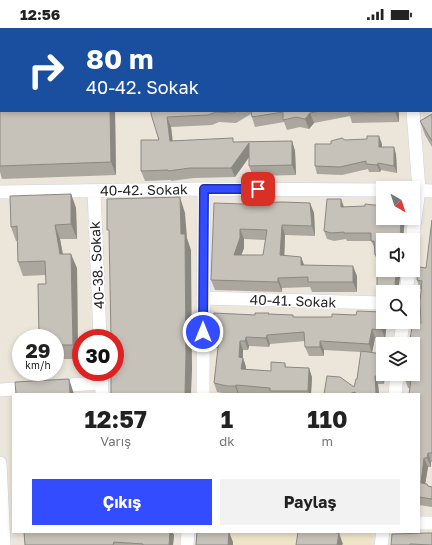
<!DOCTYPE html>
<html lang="tr">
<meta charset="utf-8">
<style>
:root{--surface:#fff;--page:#f2f2f2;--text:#222;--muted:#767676;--accent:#334cff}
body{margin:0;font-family:"Golos Text",sans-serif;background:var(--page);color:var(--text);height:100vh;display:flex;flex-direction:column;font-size:15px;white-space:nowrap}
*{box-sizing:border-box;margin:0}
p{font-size:13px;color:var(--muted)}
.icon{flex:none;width:22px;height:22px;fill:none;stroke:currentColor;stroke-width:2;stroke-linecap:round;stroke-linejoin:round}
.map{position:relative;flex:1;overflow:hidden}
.drawer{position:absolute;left:12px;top:365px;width:408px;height:140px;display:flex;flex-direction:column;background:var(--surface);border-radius:0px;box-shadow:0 2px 6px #0003}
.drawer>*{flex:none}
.banner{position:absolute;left:0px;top:0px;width:432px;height:84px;box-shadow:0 2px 6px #0003;background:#1a4fa0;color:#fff;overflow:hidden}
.needle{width:26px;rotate:141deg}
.tools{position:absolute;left:376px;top:153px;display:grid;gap:8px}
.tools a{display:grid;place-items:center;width:44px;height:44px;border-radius:0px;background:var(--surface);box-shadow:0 2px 6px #0003;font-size:20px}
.speed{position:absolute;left:12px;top:301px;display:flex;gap:8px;font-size:20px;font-weight:700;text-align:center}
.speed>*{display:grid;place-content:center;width:52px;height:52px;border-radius:50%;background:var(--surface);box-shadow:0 2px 6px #0003;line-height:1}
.speed small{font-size:10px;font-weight:400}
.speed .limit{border:6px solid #d22;background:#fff;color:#111}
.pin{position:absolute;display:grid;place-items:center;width:34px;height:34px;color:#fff;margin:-17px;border-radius:8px;box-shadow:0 2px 6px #0006}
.me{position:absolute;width:44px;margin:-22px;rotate:0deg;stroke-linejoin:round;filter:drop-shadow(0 0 3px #0008)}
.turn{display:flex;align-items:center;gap:14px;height:84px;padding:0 20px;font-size:18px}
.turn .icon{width:52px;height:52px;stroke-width:2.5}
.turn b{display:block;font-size:28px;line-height:34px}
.eta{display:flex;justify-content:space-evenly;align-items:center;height:68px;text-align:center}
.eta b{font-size:24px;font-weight:700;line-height:28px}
.button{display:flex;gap:8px;margin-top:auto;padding:8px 20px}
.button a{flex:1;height:46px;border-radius:0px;background:var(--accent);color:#fff;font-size:16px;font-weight:700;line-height:46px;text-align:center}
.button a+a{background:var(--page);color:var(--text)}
.status{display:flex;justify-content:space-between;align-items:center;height:28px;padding:0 20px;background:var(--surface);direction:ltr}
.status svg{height:11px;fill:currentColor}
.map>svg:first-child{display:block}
</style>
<div class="status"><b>12:56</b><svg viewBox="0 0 49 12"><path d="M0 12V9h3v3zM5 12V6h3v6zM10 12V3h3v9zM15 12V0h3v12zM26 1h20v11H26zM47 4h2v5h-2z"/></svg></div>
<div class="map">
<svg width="432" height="517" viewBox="0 0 432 517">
<rect width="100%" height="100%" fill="#ece5d9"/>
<path fill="#eee4c7" d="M197 504H373L371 517H196Z"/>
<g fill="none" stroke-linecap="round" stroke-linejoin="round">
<defs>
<path id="minor" d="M362 0V1
M431 39H432
M413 162 432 163
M94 163 100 310
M0 164 204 161 383 162
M412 212 419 162 413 83
M406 264 409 242
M203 270 383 275
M400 316 403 294
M101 344 102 366
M54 358 102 355
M0 362 32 360
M203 366 204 161
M395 366 397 346
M0 435 4 517
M419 495H432
M187 517 188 504
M381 517 383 504"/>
</defs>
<use href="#minor" stroke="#ced1e2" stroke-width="14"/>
<use href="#minor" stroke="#fff" stroke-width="13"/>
</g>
<path fill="#aba79f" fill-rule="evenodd" d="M0 0H83V1H1V83H115L116 147 2 151 0 144V138H2H0Z
M431 2H432V31L431 32Z
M431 48H432V80H431Z
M151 83H399V94L352 95 350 88 314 95 309 101 300 99 287 102 284 94 255 99 251 86 236 95 219 94 212 97 171 99 172 113 235 114 292 113 295 123 296 147 253 148 249 138V129L235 149 194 150 171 153V152L145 153 141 143 159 112Z
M432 86V119L425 107 420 93Z
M331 116H382V119L396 126 397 145 381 142 380 144H369L368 141 342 147 317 146 315 138Z
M71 166 76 180 77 211H60L63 226 77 240 78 331H55V310L46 256V247L23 248 18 234 17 213H16L11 199Z
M310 175 314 185 315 208 285 207 284 227 304 237 357 248V264H312L310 259 282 260V264L215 262 211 252 244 176ZM244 211 266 212 263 227H241L244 220Z
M344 179 383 190H405L403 212 398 264H383V268L380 267 377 259V232L375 227V220L371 213H347L346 211 334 213 327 211 324 203Z
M432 192V434H431V439H428L425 456 428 458 432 459V479L419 477V366L410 360H408L405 351 421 295V261H420L417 252 426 240Z
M269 286 294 289 387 294 385 311 375 310 372 325 384 356H378L379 366H324L354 359 357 351 361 324 324 322V328H309L305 319V313L270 316 269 319 249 318 248 322H243V330L246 339V341L271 343 285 335 286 339 312 349 311 366H227L217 364 214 355 218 320H216L213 311 255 287Z
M24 504H172L174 507 173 517H25Z
M432 505V517H391Z"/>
<path fill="#8b8882" d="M110 83H115L116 147 111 134Z
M395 83H399V94L395 84Z
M310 85 314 95 309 101 305 91Z
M167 89 171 99 174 123 170 113Z
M379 108 382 116V127L379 119Z
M292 113 295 123 296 147 292 137Z
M249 115 252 125 235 149 231 140Z
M394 119 396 126 397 145 394 138Z
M378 135 381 142 380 144 377 137Z
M71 166 76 180 77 211 71 196Z
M180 169 185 185 187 210 191 222 192 342 191 366H185L181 206Z
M341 171 344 179H341Z
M310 175 314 185 315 208 312 198Z
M401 190H405L403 212H400Z
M55 197 60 211 65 240 60 226Z
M282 197 285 207 284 237 280 227Z
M240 201 244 211V220L238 236 234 227Z
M71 226 77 240 78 331 73 317Z
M301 229 305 239 301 237Z
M353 238 357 248V264L353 254Z
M397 242H401L398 264H397L396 260 395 255Z
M278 250 282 260V264L278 254Z
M383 294H387L385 311 382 302Z
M372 301 375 310 372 325 369 316Z
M267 307 270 316 269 319 266 310Z
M246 309 249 318 248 322 245 313Z
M240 313 243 322V331V330L246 339 245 350 241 341 239 329Z
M320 313 324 322V328L320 319Z
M383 331V346H385L384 356 381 349Z
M309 340 312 349 311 366H309L308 363Z
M375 348 378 356 379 366H376Z
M69 351 74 366H70Z
M236 357 239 366H238L235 358Z
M428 425 431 434V439L427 430Z
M424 430 428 439 424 464 421 455Z
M170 504H172L174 507 173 517H169Z
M229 504 233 514V517H228Z
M339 505 343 516 342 517H337Z"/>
<path fill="#c7c2b9" stroke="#8b8882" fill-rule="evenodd" d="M0 0H79V1H1V83H110L111 134 0 138Z
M116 0H348V1H88Z
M372 0H398V1H372Z
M427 0 430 1H420Z
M431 2H432V23H431Z
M431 48H432V70H431Z
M151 83H237L233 85 216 84 208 87 167 89 170 113 233 110V114L292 113V137L249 138V115L231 140H190L168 143V142L141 143V112H159L151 86Z
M251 83H320L310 85 305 91 296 89 283 92V84L252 89Z
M349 83H395V84L349 85Z
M432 86V113L420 93Z
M367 108H379V119H394V138L378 135 377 137 366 136V133L340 139 315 138V116H331V113L342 110 345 112 367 111Z
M71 166V196L55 197 60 226H71L73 317H55V310H39L38 256H46L45 233 18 234 17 198 11 199 10 168Z
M180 169 181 206H185L186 326 185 366H111V344H115V310H111L109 202H107V171Z
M327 171H341V179L365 178V176L383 178V190H401L400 212H383V242H397L395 255 396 260 385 261 377 259V227H375L374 213H371V205H344V204L331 205 324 203Z
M283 174 310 175 312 198 282 197 280 227 301 229V237L353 238V254H308V249L278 250V254L211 252 214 175 244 176V175ZM240 201 267 202 263 227H234L240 210Z
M432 192V425H428L427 430H424L421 455 427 456 428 458 432 459V471L419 469V366H409L411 352 405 351V346H413V316H409L413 294 421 295 420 274 422 253 417 252 419 239 426 240Z
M357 283 383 284 382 302 372 301 369 316 320 313V319H305L304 304 267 307 266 310 246 309 245 313H240L239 329 243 330 241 341 271 343V334L285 335V339L309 340 308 363H270V360L236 357 235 358H227L214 355 219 311H213L214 285 255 287V285H269L268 286 293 287V289H332V286L356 287Z
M361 323 383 326V331L381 349 375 348 376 366H356L355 364 349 366H324L327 348 340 349 354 359 356 351H357Z
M69 351 70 366H16L15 354Z
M24 504H170L169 517H143V516L114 514 113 517H25Z
M197 504H229L228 517H196Z
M298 504H332L339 505 337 517H296Z
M428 505H432V517L410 516V517H391L392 506Z"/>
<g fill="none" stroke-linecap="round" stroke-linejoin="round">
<defs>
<path id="route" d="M203 304 204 161H258"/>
</defs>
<use href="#route" stroke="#2131a6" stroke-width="10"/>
<use href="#route" stroke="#334cff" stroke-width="7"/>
</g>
<g text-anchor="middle" stroke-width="3.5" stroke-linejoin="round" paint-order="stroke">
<g font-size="14" fill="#282828" stroke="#fff">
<text transform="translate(144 162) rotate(-1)" y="5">40-42. Sokak</text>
<text transform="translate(97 237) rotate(-93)" y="5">40-38. Sokak</text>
<text transform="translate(293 273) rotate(2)" y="5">40-41. Sokak</text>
</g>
</g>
</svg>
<div class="tools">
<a><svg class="needle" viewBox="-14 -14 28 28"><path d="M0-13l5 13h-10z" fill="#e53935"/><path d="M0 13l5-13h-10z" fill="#767676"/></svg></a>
<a><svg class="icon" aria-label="sound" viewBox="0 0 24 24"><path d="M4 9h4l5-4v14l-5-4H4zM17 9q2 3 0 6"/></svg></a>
<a><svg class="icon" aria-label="search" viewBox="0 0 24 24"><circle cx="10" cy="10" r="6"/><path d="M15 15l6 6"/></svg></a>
<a><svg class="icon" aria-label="layers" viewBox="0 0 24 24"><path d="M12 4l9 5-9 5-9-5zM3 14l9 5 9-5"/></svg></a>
</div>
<div class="speed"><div>29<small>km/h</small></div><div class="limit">30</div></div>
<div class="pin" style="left:258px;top:161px;background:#d93025"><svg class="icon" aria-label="arrive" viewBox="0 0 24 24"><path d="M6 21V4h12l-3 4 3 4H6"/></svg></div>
<svg class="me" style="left:203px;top:304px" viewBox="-20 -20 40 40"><circle r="17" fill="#334cff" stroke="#fff" stroke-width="3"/><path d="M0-11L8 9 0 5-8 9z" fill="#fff"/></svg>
<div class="banner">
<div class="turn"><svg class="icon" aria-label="right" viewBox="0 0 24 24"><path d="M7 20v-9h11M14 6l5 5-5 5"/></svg><div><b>80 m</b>40-42. Sokak</div></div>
</div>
<section class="drawer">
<div class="eta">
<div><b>12:57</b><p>Varış</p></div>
<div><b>1</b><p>dk</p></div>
<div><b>110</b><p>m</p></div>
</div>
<div class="button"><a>Çıkış</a><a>Paylaş</a></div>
</section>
</div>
